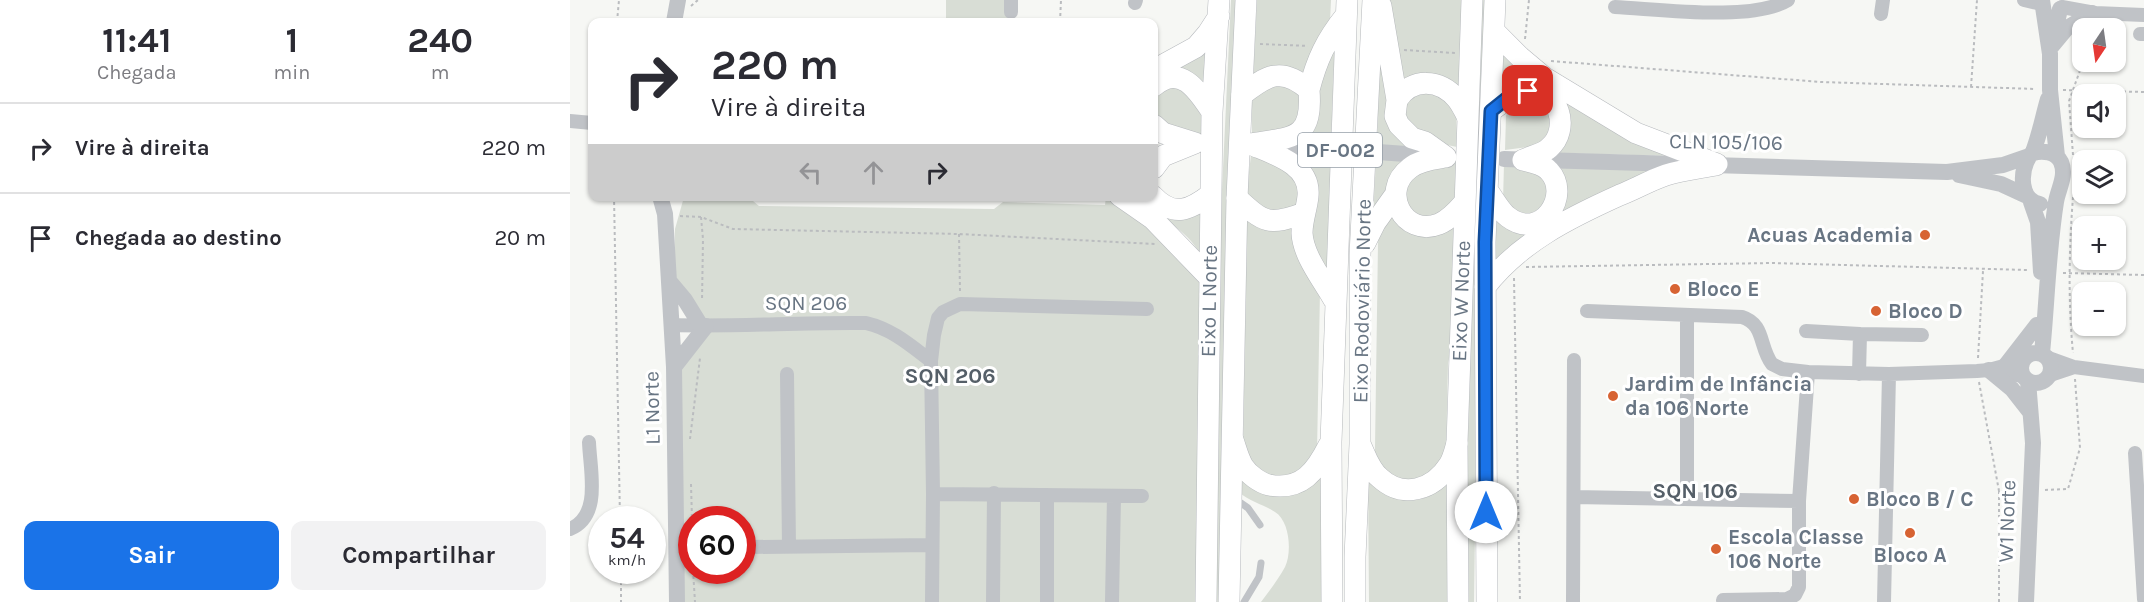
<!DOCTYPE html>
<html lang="pt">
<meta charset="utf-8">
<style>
:root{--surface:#fff;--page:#f2f2f3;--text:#2b2b33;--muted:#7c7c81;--line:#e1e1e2;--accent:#1a73e8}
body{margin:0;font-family:Karla,sans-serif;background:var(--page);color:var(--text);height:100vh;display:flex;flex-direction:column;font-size:22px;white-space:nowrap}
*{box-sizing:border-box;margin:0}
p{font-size:20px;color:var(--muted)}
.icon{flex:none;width:33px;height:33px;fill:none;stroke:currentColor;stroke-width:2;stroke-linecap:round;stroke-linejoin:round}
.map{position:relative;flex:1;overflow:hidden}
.drawer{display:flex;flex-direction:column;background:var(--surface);width:570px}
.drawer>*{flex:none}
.banner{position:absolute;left:18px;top:18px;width:570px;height:183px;border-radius:12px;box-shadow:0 2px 4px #0004;background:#fff;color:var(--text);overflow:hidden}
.needle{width:39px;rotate:193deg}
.fabs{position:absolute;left:1502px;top:18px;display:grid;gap:12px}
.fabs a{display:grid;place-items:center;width:54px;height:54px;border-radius:12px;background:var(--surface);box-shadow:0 2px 4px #0004;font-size:30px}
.speed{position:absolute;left:18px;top:506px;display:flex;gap:12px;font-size:30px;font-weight:700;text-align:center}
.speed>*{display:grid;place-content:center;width:78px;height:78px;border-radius:50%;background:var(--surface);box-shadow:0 2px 4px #0004;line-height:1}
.speed small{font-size:15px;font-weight:400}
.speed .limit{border:9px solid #d22;background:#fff;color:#111}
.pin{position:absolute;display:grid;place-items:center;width:51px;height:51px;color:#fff;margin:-26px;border-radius:12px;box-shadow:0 3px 9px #0006}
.me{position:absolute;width:66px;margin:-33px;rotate:0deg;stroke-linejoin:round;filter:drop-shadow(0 0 4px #0008)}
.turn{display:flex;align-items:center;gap:21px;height:126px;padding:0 24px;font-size:27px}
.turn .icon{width:78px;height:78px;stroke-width:2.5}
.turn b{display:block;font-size:42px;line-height:51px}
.lanes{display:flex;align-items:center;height:57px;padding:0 24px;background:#0003;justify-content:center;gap:30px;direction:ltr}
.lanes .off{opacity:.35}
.eta{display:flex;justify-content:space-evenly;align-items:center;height:102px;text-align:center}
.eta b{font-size:36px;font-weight:700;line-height:42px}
.button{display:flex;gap:12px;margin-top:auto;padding:12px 24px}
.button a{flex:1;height:69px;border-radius:12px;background:var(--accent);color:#fff;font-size:24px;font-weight:700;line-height:69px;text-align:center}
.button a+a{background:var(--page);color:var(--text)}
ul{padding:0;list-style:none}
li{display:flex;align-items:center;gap:18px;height:90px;padding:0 24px;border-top:2px solid var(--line)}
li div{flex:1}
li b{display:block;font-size:22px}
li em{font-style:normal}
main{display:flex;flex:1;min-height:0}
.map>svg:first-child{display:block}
</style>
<main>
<section class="drawer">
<div class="eta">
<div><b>11:41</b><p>Chegada</p></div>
<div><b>1</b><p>min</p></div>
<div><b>240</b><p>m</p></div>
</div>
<ul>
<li><svg class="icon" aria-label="right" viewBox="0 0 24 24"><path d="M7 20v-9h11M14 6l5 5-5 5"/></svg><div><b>Vire à direita</b></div><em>220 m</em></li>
<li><svg class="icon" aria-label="arrive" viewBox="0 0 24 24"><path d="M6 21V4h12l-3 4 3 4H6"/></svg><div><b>Chegada ao destino</b></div><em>20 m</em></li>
</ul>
<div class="button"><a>Sair</a><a>Compartilhar</a></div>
</section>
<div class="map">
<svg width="1574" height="602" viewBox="0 0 1574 602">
<rect width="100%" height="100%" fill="#f6f7f4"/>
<path fill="#d8ddd5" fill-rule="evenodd" d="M376 0H437V22H376Z
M661 0H669L653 602H646L648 274Z
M687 0H761L760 22 736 82 683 80Z
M818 0H897L892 94 835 85Z
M911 0H920L910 189 904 602H896L897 469Z
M765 37 761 144 721 143 746 86Z
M644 39 641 93 584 78Z
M810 42 819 93 849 148 807 145Z
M931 46 1106 156 981 153 982 94 929 100Z
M695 83 729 87 732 123 682 136V102L684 98Z
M603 85 632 104 633 139 586 119C578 100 587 93 603 85Z
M845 87 886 104 887 147 858 141 845 135 832 108Z
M965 96 986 116 973 145 935 150 936 116 939 108Z
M681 155 721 169 734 199 712 219 676 198Z
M719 156 761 158 757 273 738 231Z
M806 159 849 161 803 216Z
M887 162V193L883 205 863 221 836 211 834 184 853 169Z
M934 163 976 175 978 203 955 218 933 202Z
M979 164 1100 170 922 273 923 207 974 224Z
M536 196 575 219 635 277 632 602H113L109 368 134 333 104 279 105 229 114 197 183 201 189 206 424 209 433 202 535 205ZM122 519H172V570H122Z
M557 197H572L577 203 636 201 635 266C632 261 630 254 627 249 614 227 578 210 557 197Z
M822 206 828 217 886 215 884 338 878 363 876 456 868 474 827 484 805 456V448L808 243 809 233Z
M677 216 724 224 750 291 747 452 728 477 697 479 673 452Z
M753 471V602H691C699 591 708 580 715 567 722 553 720 521 705 512 693 504 680 502 669 492L668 473 681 485Z
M798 476C805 482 815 494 824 497 847 507 870 494 883 476L884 602H799Z"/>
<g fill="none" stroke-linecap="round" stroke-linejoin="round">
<defs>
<path id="primary" d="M924 31 950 57 975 78 1066 133 1147 164
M584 70 626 47 638 33 649 16
M584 86C611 63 628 91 642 112
M921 111C932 103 943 93 958 91 989 87 1001 130 979 148 973 154 961 156 953 160
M584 125 593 133 625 143
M584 168 593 156 625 143
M918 191C924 199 930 211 938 217 971 242 1002 195 979 171 973 164 961 162 953 160
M550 196 583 219 639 277
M583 196C604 218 620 210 641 194
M915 287C950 242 999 218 1050 195 1065 189 1081 180 1096 175 1112 170 1130 168 1146 165
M636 602 642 112 649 0
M659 602 667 198 676 0
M888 602 887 443 902 0
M917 602 915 242 925 0"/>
<path id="trunk" d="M811 6 827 100 825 116 829 125 842 138 855 142 876 157
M739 90C747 59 756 40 776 15
M672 95C697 75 712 66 739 90 743 141 722 137 680 144
M827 100C842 77 870 79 887 99 891 104 894 110 897 116
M680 144C703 154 741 164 738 196 737 208 732 220 732 233 733 256 753 280 764 300
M876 157C864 159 850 160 840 168 809 191 834 238 869 224 879 220 887 211 894 203
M667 198C694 223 699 226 734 213
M795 243 805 223 825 195
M663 440C666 448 668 458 673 466 678 474 690 483 699 485 732 491 746 471 759 445
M791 446C796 457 800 470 810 478 833 499 863 490 879 465 883 459 885 450 887 443
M762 602 761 442 777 0
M785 602V557L790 444V255L803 0"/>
</defs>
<use href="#primary" stroke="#b6b9bd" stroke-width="22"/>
<use href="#trunk" stroke="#b5b8bb" stroke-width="22"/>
<path stroke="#babcbf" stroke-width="2" stroke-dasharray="3 3" stroke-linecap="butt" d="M121 6 128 0
M119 20 152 22
M47 22 49 0
M490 22 491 0
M955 39 959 0
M690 44 738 46
M834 50 885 53
M981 61 1251 82 1466 89
M1401 87 1407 0
M1493 90 1574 92
M1503 155 1499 101 1513 62
M44 196 50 519
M1503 197C1499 248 1498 301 1503 353
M110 216 131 217 163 229 389 234 585 244
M131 217 133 239 132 301
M389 234 390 291
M956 267 1202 263 1457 270
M1493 273 1574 275
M944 278 950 602
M1408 358 1413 271
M1409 382 1429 491
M120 439 130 358
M121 484 122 519
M1475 490 1498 489 1510 448 1505 379
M51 570V602
M123 570 125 602
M1429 602V491H1448"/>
<path stroke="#c0c3c7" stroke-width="7" d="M665 499 678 508 690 525
M674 602 689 577 691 563"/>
<path stroke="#c0c3c7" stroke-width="14" d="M1454 0 1472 4
M565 3 566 0
M1045 7C1088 9 1183 22 1218 0
M1492 7 1525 13 1574 15
M441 12V0
M1311 14 1313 0
M1570 34H1574
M0 121 22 123
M1017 311 1172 317C1195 324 1189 347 1202 364L1212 369 1238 372
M101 325C166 327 231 322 296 323 322 329 340 345 361 361
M1236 331 1290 334 1289 374
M1290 334 1352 335
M1479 358 1504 367 1574 376
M1424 371 1453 376
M217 374 219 547
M1480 375 1504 367
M1565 453 1574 599
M363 494 572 496
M477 495V602
M1004 497 1229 501
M1117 499V316
M0 529C32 516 20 471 19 442
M181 547 362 545
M1153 600 1217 599 1225 595 1229 587V501L1238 372 1319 374 1407 371 1419 370 1452 361
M362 602 363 494 361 361 364 335 368 318 373 312 390 304 577 309
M423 602 424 493
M542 602 544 496
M1003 602 1004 360
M1314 602 1319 374"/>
<path stroke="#c0c3c7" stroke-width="16" d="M1472 0 1480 54V90L1487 156
M104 22 108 0
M1483 41 1490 9
M1482 46 1497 28 1522 13
M700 146 760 149
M808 152 864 156
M1463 153C1473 150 1486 152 1491 162 1497 176 1488 189 1486 202 1478 252 1477 303 1472 353
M934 159 1377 172 1433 165 1459 156
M1389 175 1431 184 1457 196
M90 196 95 214 104 367 107 602
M1461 202 1468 222 1471 272
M1470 204C1449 200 1450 172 1459 157 1463 150 1461 157 1464 149 1470 133 1473 116 1478 99
M99 281 115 300 131 326
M1451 368a15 15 0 1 1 30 0a15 15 0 1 1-30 0Z
M1436 365 1467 325
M104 367 136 326
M1419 370 1442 389 1460 412
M1456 602 1463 443 1458 381"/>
<use href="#primary" stroke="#fff" stroke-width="21"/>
<use href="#trunk" stroke="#fff" stroke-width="21"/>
</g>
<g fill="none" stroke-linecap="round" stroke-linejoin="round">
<defs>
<path id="route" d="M916 512 915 242 921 111 936 99 958 91"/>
</defs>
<use href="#route" stroke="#114b97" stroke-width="15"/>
<use href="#route" stroke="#1a73e8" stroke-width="10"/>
</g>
<g fill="#d76333" stroke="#fff" stroke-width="2">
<circle cx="1355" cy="235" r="6"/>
<circle cx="1105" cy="289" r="6"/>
<circle cx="1306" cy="311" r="6"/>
<circle cx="1043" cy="396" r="6"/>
<circle cx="1284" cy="499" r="6"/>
<circle cx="1340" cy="533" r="6"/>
<circle cx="1146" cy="549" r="6"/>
</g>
<g text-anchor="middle" stroke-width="6" stroke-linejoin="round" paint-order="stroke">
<rect fill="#fff" stroke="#959ea8" stroke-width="1.5" x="728" y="133" width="84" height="34" rx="4.5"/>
<g font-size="20" font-weight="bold" fill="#687583">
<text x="770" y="157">DF-002</text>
</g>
<g font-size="21" fill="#687583" stroke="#fff">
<text transform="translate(1156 142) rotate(1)" y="7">CLN 105/106</text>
<text transform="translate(639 301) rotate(-89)" y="7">Eixo L Norte</text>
<text transform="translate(792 301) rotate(-89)" y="7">Eixo Rodoviário Norte</text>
<text transform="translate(891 301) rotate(-88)" y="7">Eixo W Norte</text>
<text x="236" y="310">SQN 206</text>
<text transform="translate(82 408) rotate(-91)" y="7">L1 Norte</text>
<text transform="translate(1437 521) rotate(-88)" y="7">W1 Norte</text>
</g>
<g font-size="21" font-weight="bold" fill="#687583" stroke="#fff" text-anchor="start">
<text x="1343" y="242" text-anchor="end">Acuas Academia</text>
<text x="1117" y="296">Bloco E</text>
<text x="1318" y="318">Bloco D</text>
<text x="1055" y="391">Jardim de Infância<tspan x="1055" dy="24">da 106 Norte</tspan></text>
<text x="1296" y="506">Bloco B / C</text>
<text x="1158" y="544">Escola Classe<tspan x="1158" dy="24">106 Norte</tspan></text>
<text x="1340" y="562" text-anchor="middle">Bloco A</text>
</g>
<g font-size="22" font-weight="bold" fill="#555f68" stroke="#fff">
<text x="380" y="383">SQN 206</text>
<text x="1125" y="498">SQN 106</text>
</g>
</g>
</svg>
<div class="fabs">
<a><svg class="needle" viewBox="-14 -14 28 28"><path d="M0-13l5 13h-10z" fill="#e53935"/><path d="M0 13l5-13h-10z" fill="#7c7c81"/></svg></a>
<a><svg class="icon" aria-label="sound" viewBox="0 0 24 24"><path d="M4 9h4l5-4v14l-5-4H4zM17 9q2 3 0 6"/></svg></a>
<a><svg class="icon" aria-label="layers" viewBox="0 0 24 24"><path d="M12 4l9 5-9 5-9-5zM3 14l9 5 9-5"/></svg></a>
<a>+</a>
<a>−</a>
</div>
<div class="speed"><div>54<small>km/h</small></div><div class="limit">60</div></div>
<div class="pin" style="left:958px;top:91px;background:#d93025"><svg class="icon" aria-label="arrive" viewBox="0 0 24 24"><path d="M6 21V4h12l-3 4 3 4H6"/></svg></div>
<svg class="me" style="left:916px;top:512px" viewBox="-20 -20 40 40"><circle r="19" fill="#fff"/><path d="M0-13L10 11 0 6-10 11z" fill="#1a73e8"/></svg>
<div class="banner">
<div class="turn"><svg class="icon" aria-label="right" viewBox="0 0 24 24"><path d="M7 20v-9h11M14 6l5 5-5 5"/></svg><div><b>220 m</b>Vire à direita</div></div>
<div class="lanes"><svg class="icon off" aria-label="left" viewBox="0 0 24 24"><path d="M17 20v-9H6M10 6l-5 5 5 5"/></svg><svg class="icon off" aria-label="ahead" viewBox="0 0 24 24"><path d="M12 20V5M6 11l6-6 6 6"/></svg><svg class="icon" aria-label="right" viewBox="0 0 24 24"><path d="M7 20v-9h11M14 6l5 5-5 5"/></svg></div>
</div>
</div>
</main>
